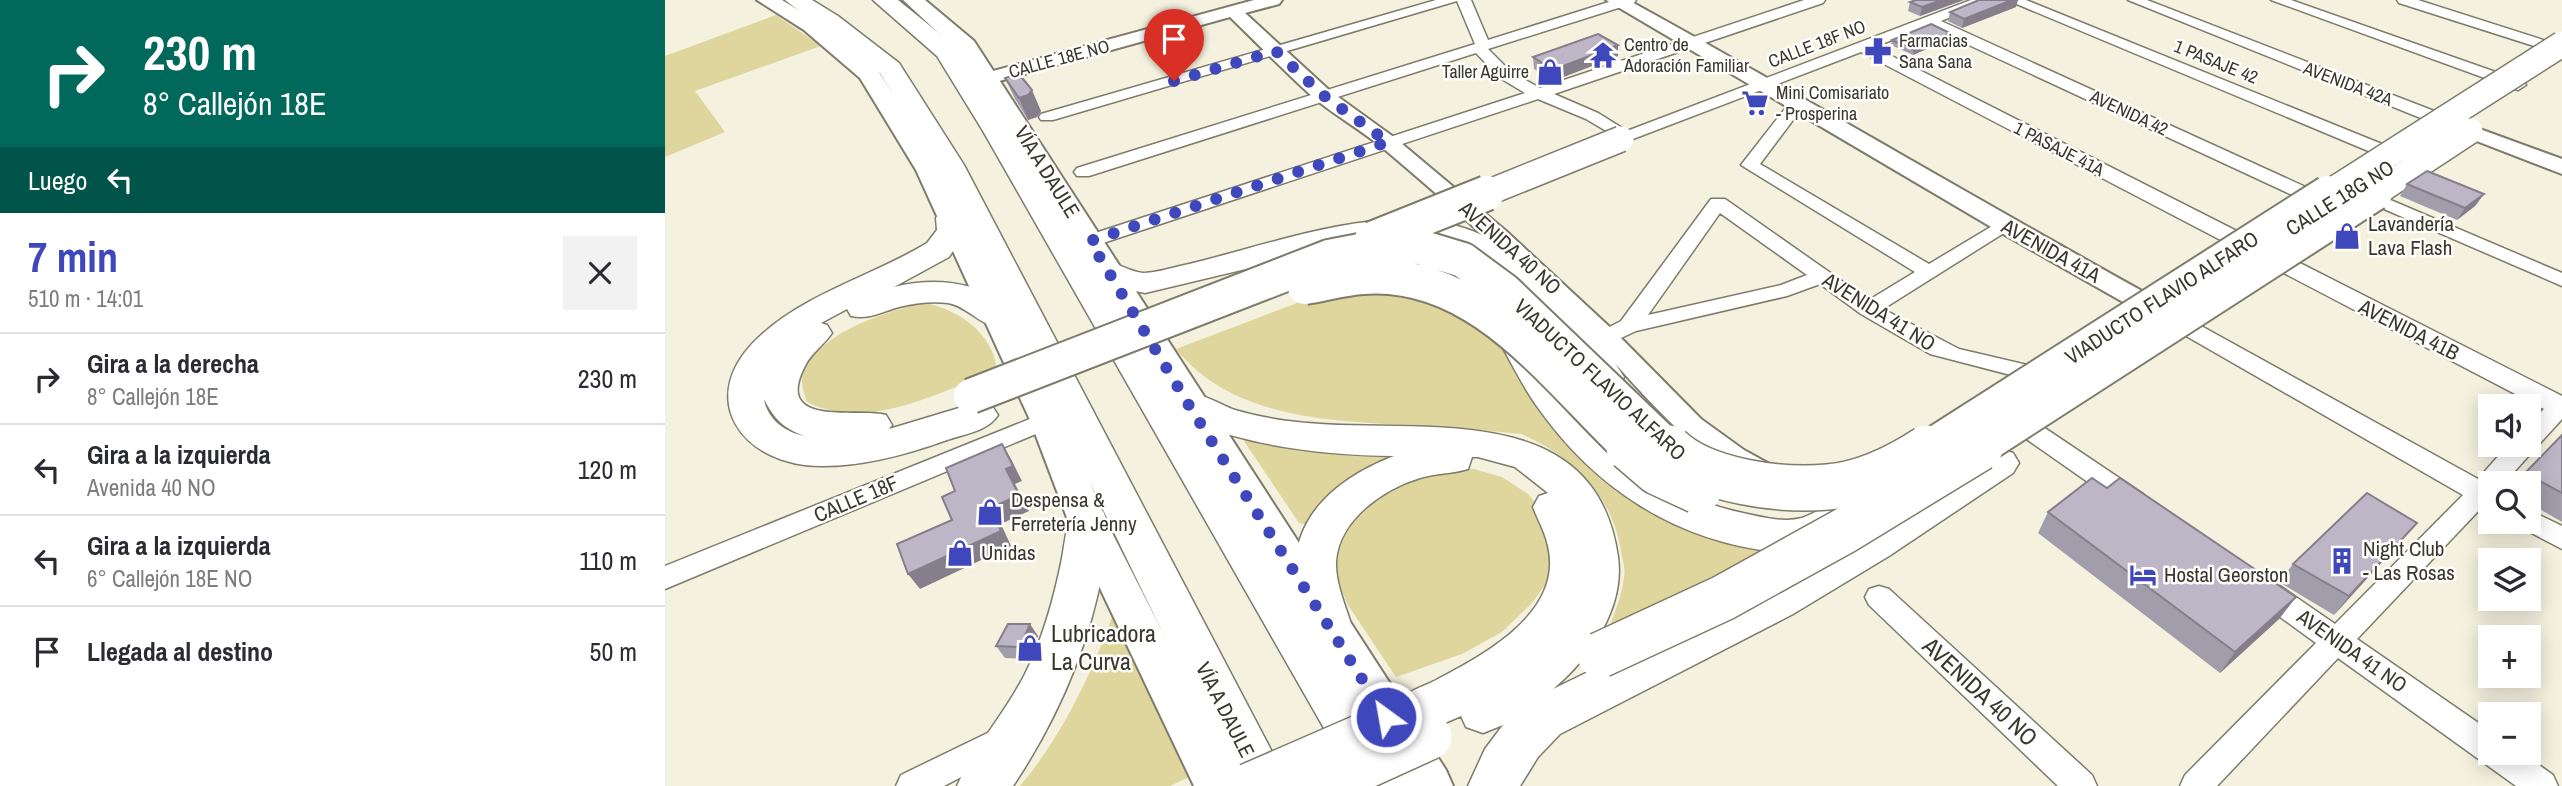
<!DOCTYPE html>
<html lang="es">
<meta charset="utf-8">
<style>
:root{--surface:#fff;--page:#f2f2f3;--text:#2b2b33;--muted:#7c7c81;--line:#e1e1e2;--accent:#3f47bc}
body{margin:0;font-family:"Archivo Narrow",sans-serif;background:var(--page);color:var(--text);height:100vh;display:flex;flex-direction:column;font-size:26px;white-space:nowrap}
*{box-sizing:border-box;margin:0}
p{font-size:23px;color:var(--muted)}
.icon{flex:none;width:38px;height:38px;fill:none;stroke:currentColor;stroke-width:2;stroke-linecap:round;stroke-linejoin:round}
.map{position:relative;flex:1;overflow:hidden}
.details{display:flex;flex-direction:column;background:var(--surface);width:665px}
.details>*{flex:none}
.guide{background:#00695c;color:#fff;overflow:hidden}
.buttons{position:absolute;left:1813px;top:394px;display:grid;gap:14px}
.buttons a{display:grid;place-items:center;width:63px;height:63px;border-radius:0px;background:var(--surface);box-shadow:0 4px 18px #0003;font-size:35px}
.pin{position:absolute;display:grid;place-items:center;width:60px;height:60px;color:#fff;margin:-72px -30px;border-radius:50% 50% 50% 0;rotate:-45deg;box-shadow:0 0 7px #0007}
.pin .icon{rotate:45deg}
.me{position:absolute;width:77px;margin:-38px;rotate:328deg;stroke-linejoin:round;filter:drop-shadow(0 0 5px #0008)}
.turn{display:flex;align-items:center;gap:24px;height:147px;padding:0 28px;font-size:32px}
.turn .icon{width:91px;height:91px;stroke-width:2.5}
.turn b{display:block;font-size:49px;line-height:60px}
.then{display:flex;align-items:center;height:66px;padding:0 28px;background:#0003;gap:14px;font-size:26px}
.round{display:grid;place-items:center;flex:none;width:74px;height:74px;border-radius:0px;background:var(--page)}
.head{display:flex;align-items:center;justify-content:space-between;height:119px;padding:0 28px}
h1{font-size:42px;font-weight:800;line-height:52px;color:var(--accent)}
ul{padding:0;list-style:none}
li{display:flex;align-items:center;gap:21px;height:91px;padding:0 28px;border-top:2px solid var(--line)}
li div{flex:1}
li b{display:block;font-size:26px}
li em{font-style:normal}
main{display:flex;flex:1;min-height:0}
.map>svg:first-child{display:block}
</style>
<main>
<section class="details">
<div class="guide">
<div class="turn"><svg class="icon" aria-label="right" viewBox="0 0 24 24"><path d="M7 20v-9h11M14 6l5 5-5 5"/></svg><div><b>230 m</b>8° Callejón 18E</div></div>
<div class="then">Luego<svg class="icon" aria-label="left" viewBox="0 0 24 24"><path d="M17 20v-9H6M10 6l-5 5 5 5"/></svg></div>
</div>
<div class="head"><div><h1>7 min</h1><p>510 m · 14:01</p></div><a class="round"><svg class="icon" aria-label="close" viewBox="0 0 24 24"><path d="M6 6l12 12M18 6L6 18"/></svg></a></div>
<ul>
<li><svg class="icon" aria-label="right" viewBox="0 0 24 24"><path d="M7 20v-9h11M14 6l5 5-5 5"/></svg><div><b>Gira a la derecha</b><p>8° Callejón 18E</p></div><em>230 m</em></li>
<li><svg class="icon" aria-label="left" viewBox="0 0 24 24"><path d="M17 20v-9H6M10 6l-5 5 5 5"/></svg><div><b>Gira a la izquierda</b><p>Avenida 40 NO</p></div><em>120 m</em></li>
<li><svg class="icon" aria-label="left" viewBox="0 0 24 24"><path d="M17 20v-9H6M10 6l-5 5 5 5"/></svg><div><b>Gira a la izquierda</b><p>6° Callejón 18E NO</p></div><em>110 m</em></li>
<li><svg class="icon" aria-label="arrive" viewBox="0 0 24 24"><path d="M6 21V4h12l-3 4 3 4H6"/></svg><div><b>Llegada al destino</b></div><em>50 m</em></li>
</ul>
</section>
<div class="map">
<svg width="1897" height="786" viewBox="0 0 1897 786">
<rect width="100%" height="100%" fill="#f4f1de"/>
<path fill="#dfd69e" d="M111 15 156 46 30 91 60 132 0 157V56Z
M725 285 828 329 869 394 1111 550 942 634C948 616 957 596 959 577 961 569 957 559 956 551 947 494 907 456 856 434 819 430 781 427 743 425 662 421 567 418 511 349L658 293Z
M259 303C293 309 328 333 332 370 273 393 203 432 142 402 139 392 134 380 139 370 157 332 221 311 259 303Z
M575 435 748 449C694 468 678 479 643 525L634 523Z
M780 467 809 469 837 477 863 494 882 517 886 576 868 602 837 632 797 654 731 677 683 605 670 576 669 551 677 528 723 485Z
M452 603 528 775 505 786H355C399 734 430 667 452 603Z"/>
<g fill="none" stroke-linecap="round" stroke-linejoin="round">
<defs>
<path id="minor" d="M771 0H806L823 40 950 0H971L969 3 823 49 846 72 875 88 1139 0H1160L1158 3 889 94 933 113 962 131 1306 0H1326L1276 21 1667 199 1669 203 1667 207H1653L1263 26 1209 47 1897 396V419L1839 483H1825V508L1818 506 1692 639 1825 731V752H1856L1888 775 1893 786H1851L1673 658 1552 786H1515L1520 775 1651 643 1589 598 1585 590 1589 582 1599 579 1609 582 1670 624 1798 495 1495 321 1491 316 1495 311H1509L1813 479 1844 444H1864V424L1879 409 1196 52 960 142 921 119 873 99 432 245H418L415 241 418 237 860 93 835 78 811 53 424 176H412L409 172 412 168 810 44 792 1 388 120H376L374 117 376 114Z
M1342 0H1361L1744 155 1747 159 1744 163H1732Z
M1463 0H1482L1795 121 1797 125 1795 129H1783Z
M1606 0H1626L1859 82 1861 85 1853 90 1847 88Z
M1732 0H1753L1897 46V55L1734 3Z
M1132 99 1140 104 1095 164 1264 264 1334 222 1341 220 1350 226 1218 309 1294 349 1392 372 1395 377 1392 382 1384 385 1265 354 1196 314 1155 284 1122 296 971 331 941 345 933 343 930 338 933 333 956 321 1046 199H1060L1204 300 1250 272 1076 165 1126 101ZM1055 213 1142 275 1116 285 983 315Z
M1695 187 1897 273V286L1689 196 1686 192 1689 188Z
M1345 408 1353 410 1478 494 1482 501 1478 508 1469 511 1460 508 1337 422 1333 416 1337 410Z
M382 412 390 414 394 420 390 426 0 589V566Z
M1864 510 1897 526V549L1855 527 1852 522H1864Z
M1214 586 1224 589 1427 775 1432 786H1393L1204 605 1200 597 1204 589Z
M337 726 348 730 352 740 348 750 279 786H231L236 775Z"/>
<path id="tertiary" d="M589 0H617L614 4 580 13 665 91 730 138 841 231 950 332 1036 419 1079 450 1108 466 1112 474 1108 482C1064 496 973 388 944 357 874 283 796 214 718 148 696 130 671 116 649 98 620 72 593 44 565 17L302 90 292 84 295 80Z
M941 0H963C1145 100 1324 207 1506 307L1510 313 1506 319 1497 321 1488 319 1333 231Z
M1790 120 1897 159V174L1783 130 1780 126 1783 122Z"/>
<path id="secondary" d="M92 0H117L153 22 212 69 277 170 399 420 442 523 576 786H529L404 523 365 420 251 170 195 78 139 30Z
M238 0H260L309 41 781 770 788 786H739L292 50Z"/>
<path id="primary" d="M120 0H147L173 16 234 63 299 165 625 786H572L347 322C327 340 305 306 283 303 267 301 250 303 234 307 216 312 204 320 186 316L182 309 156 323 162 325 167 333C159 345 146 353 140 366 107 429 194 407 221 415L227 425 224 429 314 402 327 406 333 415C323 431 300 434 282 440 243 454 200 466 158 466 78 467 27 398 95 336 143 292 208 276 262 243L272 230 271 218 275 212 293 211 271 165 215 73ZM302 230 338 304C308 280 266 278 229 287L284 257ZM99 399C109 419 119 429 140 436 121 433 102 419 99 399Z
M208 0H233L290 46 430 268 433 264C451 259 460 271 478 273 489 273 503 269 515 266 604 247 729 193 817 235 845 248 867 269 889 290 915 318 939 344 959 377L954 386 941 389 928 386 892 334 828 269 795 248 761 239H723L682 245 480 293 445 286 438 282 511 399C514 397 520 394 525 394 540 394 556 405 570 410 590 416 612 420 632 422 749 436 930 393 953 557 960 608 925 658 888 689L1096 588 1194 532 1320 453 1334 448 1348 453 1354 463 1348 473 1224 556 1128 614 895 734 873 757 855 786H803L820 749 838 725 818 733 801 727 796 716 752 735 735 729 728 713C739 689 751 691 773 679 822 653 902 610 882 542 879 530 872 518 868 507L874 496 883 493 850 467 813 457H807L803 469C787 474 771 473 755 478 718 489 674 520 671 561 670 582 680 604 686 624L679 638 660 642 738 769 746 786H692L318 131 272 56ZM524 421C590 447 658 455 729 456 665 481 616 526 634 599Z
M851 330 863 333C917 419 974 491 1078 513 1096 517 1119 523 1137 518 1148 514 1159 507 1171 503L1186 508 1192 519C1179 544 1140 554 1113 552 1011 542 929 488 871 405 857 385 846 362 834 341L839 333Z
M423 507 438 511C447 529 442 550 438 569 424 646 392 720 348 786H292C311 743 347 706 366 661 380 630 389 597 396 563 400 545 400 528 408 511Z"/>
</defs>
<use href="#minor" stroke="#7e7b6a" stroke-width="3"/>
<use href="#tertiary" stroke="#7e7b6a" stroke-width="4"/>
<use href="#secondary" stroke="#7e7b6a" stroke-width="4"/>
<use href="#primary" stroke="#7e7b6a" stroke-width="3"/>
<use href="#minor" fill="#fff" fill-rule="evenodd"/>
<use href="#tertiary" fill="#fff" fill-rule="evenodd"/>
<use href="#secondary" fill="#fff" fill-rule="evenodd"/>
<use href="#primary" fill="#fff" fill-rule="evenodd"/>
<defs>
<path id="primary-bridge-far2" d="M817 195 956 139
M1660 195 1897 44
M1708 195 1805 131"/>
<path id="primary-bridge-far1" d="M707 239 822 193
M640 287C659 284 679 278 698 277 815 268 890 379 966 450
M306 396 664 257 726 245 755 247 798 260 840 291 1006 450
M1260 450 1663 193
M1312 450 1710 193"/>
<path id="primary-bridge" d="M964 448 992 472 1033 491
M1004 448C1039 482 1115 491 1163 487 1198 484 1233 467 1262 448
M935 655 1058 598 1179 531 1315 448
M584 786 752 713
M656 786 764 737"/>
</defs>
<use href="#primary-bridge-far2" stroke="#7e7b6a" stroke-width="28" stroke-linecap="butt"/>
<use href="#primary-bridge-far1" stroke="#7e7b6a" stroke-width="38" stroke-linecap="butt"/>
<use href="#primary-bridge" stroke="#7e7b6a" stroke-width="48" stroke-linecap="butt"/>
<use href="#primary-bridge-far2" stroke="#fff" stroke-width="25"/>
<use href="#primary-bridge-far1" stroke="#fff" stroke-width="34"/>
<use href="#primary-bridge" stroke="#fff" stroke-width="45"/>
</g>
<path fill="#a29dab" d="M1299 0 1255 16 1243 11 1245 2Z
M1314 0H1353L1351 7 1297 28 1283 21 1285 12Z
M1284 39 1248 55 1226 45 1227 40Z
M953 45V56L888 81 869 69 868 57Z
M340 78 376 111 372 117 363 120 350 99Z
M1742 184 1819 194 1810 206 1792 220 1735 196Z
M1897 435V522L1864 503V483H1851Z
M1442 488 1631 597 1614 619 1555 673 1373 533 1383 512Z
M1752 523 1669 615 1614 582 1628 564Z
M373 636 364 659 340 658 331 646Z"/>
<path fill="#847f8b" d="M1277 0H1299L1255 16 1257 7Z
M1347 0H1353L1351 7 1297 28 1299 19Z
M1285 33 1284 39 1248 55 1249 50Z
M953 45V56L888 81V70Z
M367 90 376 111 372 117 363 120 354 98Z
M1819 194 1810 206 1792 220 1800 208Z
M337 444 346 459 357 481 350 484 364 511 336 524 346 546 255 589 243 574 326 508 341 469Z
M1752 523 1736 541 1669 615 1684 596Z
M1631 597 1614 619 1555 673 1570 652Z
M365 624 373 636 364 659 355 647Z"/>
<path fill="#bcb6c7" stroke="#847f8b" stroke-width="2" d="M1251 0H1277L1257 7 1245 2Z
M1314 0H1347L1299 19 1285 12Z
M1266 24 1285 33 1249 50 1227 40Z
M933 34 953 45 888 70 868 57Z
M354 74 367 90 363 95 354 98 340 78Z
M1762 171 1819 194 1800 208 1742 184Z
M1897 435V493L1860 473Z
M337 444 348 466 341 469 354 495 326 508 336 531 243 574 232 544 287 520 277 497 290 491 281 468Z
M1427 478 1442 488 1455 478 1631 597 1570 652 1383 512Z
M1702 493 1752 523 1684 596 1628 564Z
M343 624H365L355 647 331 646Z"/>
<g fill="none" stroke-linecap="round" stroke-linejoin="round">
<path stroke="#3f47bc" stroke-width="12" stroke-dasharray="0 21.6" d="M509 81 611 51 658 95 723 142 425 241 525 407 721 717"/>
</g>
<defs>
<symbol id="pharmacy-bare" viewBox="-9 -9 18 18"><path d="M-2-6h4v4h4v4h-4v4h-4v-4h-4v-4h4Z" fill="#3f47bc" stroke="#fffefa" stroke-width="2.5" paint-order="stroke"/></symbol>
<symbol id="temple-bare" viewBox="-9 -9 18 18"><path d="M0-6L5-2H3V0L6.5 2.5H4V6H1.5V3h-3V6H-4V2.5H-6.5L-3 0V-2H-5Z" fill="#3f47bc" stroke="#fffefa" stroke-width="2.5" paint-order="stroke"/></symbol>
<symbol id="shop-bare" viewBox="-9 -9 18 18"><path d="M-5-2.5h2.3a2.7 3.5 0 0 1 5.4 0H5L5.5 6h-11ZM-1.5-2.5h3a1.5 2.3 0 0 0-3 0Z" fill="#3f47bc" stroke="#fffefa" stroke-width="2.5" paint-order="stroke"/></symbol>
<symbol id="supermarket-bare" viewBox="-9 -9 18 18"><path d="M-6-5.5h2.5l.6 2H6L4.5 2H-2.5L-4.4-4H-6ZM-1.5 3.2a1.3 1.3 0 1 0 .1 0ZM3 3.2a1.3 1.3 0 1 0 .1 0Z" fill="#3f47bc" stroke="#fffefa" stroke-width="2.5" paint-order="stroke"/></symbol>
<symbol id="building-bare" viewBox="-9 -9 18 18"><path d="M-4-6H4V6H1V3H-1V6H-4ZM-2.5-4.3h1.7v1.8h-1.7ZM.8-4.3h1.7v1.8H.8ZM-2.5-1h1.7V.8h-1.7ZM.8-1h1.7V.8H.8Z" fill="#3f47bc" stroke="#fffefa" stroke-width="2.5" paint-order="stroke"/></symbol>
<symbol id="hotel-bare" viewBox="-9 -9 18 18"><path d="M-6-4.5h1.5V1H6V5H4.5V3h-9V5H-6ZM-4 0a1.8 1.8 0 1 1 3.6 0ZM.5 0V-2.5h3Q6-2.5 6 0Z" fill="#3f47bc" stroke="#fffefa" stroke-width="2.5" paint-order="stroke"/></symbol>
</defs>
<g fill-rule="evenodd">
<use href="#pharmacy-bare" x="1194" y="32" width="38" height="38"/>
<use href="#temple-bare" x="919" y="36" width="38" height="38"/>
<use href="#shop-bare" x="866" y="53" width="38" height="38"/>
<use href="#supermarket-bare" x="1071" y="84" width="38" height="38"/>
<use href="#shop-bare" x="1663" y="217" width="38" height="38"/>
<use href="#shop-bare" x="306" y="493" width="38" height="38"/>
<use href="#shop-bare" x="276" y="534" width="38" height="38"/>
<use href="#building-bare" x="1658" y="542" width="38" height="38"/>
<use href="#hotel-bare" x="1459" y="556" width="38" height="38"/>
<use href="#shop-bare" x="346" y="629" width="38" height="38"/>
</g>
<g text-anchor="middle" stroke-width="5" stroke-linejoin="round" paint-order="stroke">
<g font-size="18" fill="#393730" stroke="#fffefa" text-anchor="start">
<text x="1234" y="47">Farmacias<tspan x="1234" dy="21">Sana Sana</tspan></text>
<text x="959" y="51">Centro de<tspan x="959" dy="21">Adoración Familiar</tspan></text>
<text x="864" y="78" text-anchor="end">Taller Aguirre</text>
<text x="1111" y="99">Mini Comisariato<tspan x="1111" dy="21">- Prosperina</tspan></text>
</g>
<g font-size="18" fill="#393730" stroke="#fffefa">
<text transform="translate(1152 44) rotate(-21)" y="6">CALLE 18F NO</text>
<text transform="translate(394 59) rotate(-15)" y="6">CALLE 18E NO</text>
<text transform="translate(1551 62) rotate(22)" y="6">1 PASAJE 42</text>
<text transform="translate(1683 84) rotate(21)" y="6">AVENIDA 42A</text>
<text transform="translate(1464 113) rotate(25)" y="6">AVENIDA 42</text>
<text transform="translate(1394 149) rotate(27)" y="6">1 PASAJE 41A</text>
</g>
<g font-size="21" fill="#393730" stroke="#fffefa">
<text transform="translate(382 172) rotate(58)" y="7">VÍA A DAULE</text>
<text transform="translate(1675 198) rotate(-32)" y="7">CALLE 18G NO</text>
<text transform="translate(845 248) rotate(42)" y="7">AVENIDA 40 NO</text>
<text transform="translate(1386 251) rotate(29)" y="7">AVENIDA 41A</text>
<text transform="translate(1497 298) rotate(-33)" y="7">VIADUCTO FLAVIO ALFARO</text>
<text transform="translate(1214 312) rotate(32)" y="7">AVENIDA 41 NO</text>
<text transform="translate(1744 330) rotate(27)" y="7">AVENIDA 41B</text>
<text transform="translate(935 380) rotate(43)" y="7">VIADUCTO FLAVIO ALFARO</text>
<text transform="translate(191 499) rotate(-23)" y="7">CALLE 18F</text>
<text transform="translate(1687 651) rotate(35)" y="7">AVENIDA 41 NO</text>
<text transform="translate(560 710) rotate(63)" y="7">VÍA A DAULE</text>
</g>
<g font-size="21" fill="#393730" stroke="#fffefa" text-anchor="start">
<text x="1703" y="231">Lavandería<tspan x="1703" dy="24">Lava Flash</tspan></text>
<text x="346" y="507">Despensa &amp;<tspan x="346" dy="24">Ferretería Jenny</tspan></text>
<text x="1698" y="556">Night Club<tspan x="1698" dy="24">- Las Rosas</tspan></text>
<text x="316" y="560">Unidas</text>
<text x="1499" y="582">Hostal Georston</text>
</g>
<g font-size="24" fill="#393730" stroke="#fffefa" text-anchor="start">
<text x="386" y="642">Lubricadora<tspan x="386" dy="28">La Curva</tspan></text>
</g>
<g font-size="24" fill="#393730" stroke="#fffefa">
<text transform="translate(1315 692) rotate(43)" y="8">AVENIDA 40 NO</text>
</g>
</g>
</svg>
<div class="buttons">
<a><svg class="icon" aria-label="sound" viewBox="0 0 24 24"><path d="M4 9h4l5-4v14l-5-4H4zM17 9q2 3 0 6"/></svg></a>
<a><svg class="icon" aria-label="search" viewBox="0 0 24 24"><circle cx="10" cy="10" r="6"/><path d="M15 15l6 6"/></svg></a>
<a><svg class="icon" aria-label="layers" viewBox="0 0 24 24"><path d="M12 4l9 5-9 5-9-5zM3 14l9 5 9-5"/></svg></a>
<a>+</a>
<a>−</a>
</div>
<div class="pin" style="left:509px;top:81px;background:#d93025"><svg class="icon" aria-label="arrive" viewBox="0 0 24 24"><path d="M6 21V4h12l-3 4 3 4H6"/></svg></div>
<svg class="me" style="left:721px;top:717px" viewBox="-20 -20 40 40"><circle r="17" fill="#3f47bc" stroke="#fff" stroke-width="3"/><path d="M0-11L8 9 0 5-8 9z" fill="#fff"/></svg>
</div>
</main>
